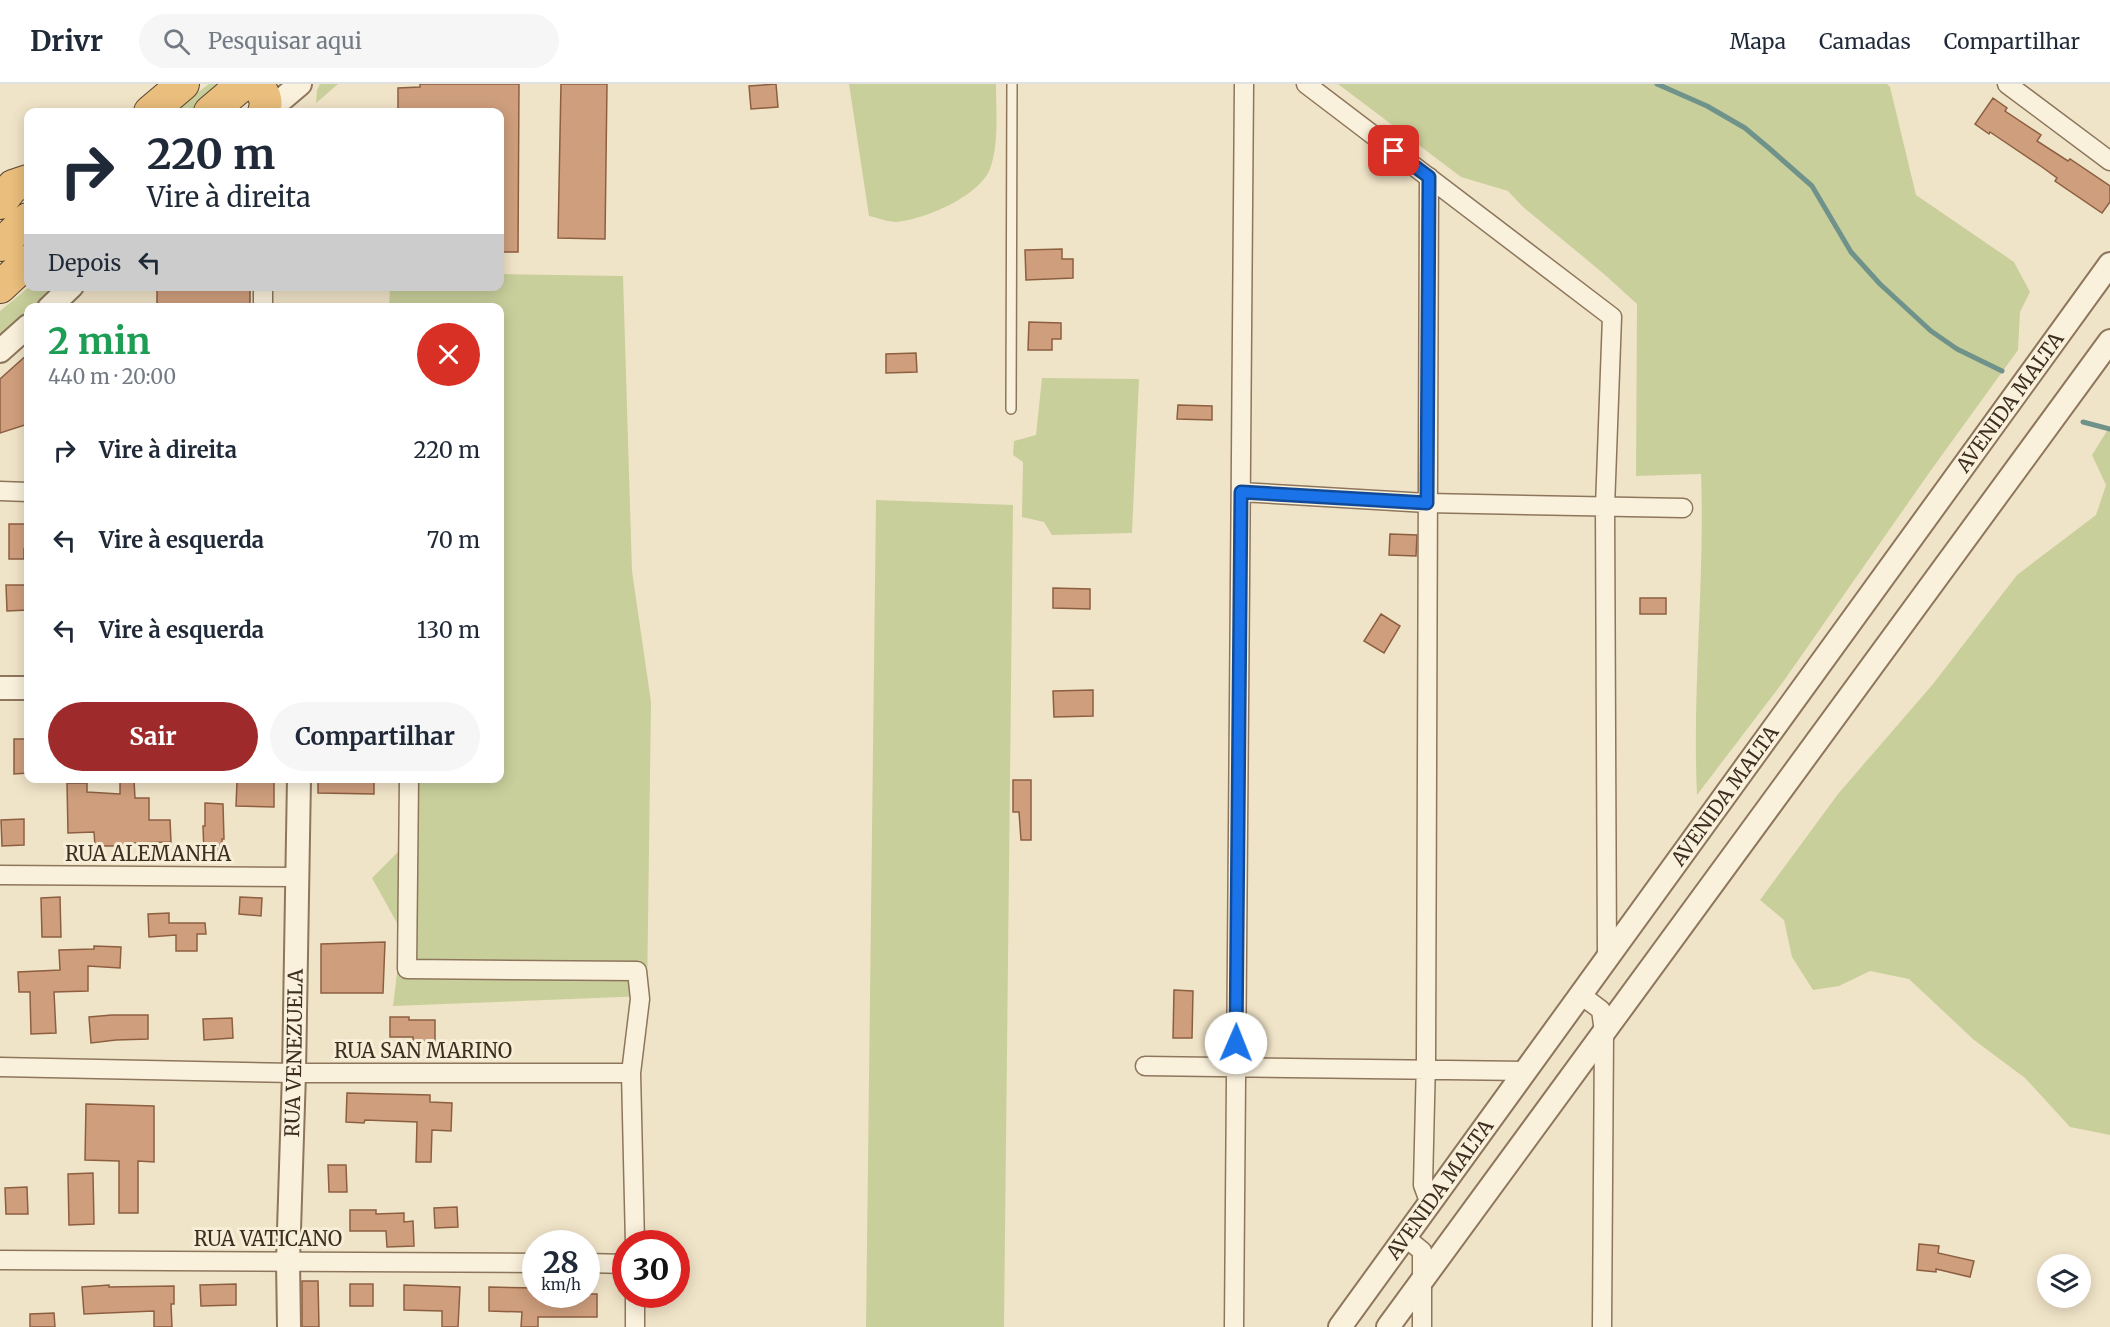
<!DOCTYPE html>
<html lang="pt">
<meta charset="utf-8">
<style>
:root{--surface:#fff;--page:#f6f6f7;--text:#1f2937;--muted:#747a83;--line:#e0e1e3;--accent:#9e2a2b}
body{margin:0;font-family:Merriweather,serif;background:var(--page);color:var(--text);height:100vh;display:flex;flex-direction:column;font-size:22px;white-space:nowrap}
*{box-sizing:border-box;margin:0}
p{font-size:20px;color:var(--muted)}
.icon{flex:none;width:33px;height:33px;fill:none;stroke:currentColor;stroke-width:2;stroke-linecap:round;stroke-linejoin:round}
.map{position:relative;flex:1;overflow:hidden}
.sheet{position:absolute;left:24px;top:219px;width:480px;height:480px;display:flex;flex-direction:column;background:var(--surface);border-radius:12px;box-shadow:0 3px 15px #0003}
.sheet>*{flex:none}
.guide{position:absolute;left:24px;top:24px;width:480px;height:183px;border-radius:12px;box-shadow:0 3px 15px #0003;background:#fff;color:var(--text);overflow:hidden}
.buttons{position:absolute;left:2037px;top:1170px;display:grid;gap:12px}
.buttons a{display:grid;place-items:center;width:54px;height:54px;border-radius:50%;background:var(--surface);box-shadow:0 3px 15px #0003;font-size:30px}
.speed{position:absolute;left:522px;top:1146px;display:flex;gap:12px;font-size:30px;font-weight:700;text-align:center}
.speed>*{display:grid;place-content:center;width:78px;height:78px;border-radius:50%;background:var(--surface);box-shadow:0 3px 15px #0003;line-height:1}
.speed small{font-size:15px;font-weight:400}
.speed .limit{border:9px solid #d22;background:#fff;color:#111}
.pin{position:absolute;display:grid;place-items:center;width:51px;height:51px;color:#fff;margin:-26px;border-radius:12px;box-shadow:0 3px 9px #0006}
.me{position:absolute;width:66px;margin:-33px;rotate:1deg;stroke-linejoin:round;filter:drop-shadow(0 0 4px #0008)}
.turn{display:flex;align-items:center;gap:21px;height:126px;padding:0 24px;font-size:27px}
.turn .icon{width:78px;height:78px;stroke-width:2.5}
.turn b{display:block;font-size:42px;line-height:51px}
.then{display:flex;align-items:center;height:57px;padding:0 24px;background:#0003;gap:12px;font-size:22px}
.round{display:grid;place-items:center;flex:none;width:63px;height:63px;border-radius:32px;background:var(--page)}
.headline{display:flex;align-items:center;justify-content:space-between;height:102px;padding:0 24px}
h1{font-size:36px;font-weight:700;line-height:45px;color:#1e9e55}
.action{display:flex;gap:12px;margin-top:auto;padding:12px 24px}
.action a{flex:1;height:69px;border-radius:36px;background:var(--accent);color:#fff;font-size:24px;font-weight:700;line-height:69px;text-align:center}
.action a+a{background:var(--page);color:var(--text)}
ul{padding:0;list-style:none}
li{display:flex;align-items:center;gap:18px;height:90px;padding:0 24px}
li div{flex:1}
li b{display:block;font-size:22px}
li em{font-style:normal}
header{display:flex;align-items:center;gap:36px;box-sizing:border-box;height:84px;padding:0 30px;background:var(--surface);border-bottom:2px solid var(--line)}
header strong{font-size:28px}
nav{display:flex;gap:33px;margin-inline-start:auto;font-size:21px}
.search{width:420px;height:54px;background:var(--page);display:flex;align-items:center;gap:15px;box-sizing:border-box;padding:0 21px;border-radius:33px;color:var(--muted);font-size:22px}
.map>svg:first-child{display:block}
</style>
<header>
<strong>Drivr</strong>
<div class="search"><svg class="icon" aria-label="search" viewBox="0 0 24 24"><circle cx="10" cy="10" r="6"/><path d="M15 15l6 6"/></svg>Pesquisar aqui</div>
<nav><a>Mapa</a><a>Camadas</a><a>Compartilhar</a></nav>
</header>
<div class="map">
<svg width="2110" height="1243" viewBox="0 0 2110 1243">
<rect width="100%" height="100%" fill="#f0e4c8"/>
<path fill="#c9cf9b" d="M209 0H231L199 28H172Z
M320 0H338L316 19 317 6Z
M849 0H996C996 27 999 57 991 82 983 111 924 136 896 138 888 138 878 134 869 132Z
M1338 0H1887L1890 3 1916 111 2014 178 2030 208 2020 228 2018 266 1929 389 1783 598 1697 711C1692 604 1705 497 1701 390L1636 392 1637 220 1604 190 1522 122 1508 107 1461 93Z
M500 190 623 192 632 487 651 618 647 912 393 922 402 848 372 794 402 764 400 695 500 694V224L389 223 390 203 500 202Z
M29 203H57L33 223 28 224V227L0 252V227Z
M1042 294 1139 295 1132 449 1052 451 1044 438 1022 433 1023 378 1013 371 1014 357 1036 351Z
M2110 342V1051L2070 1043 2025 994 1974 956 1909 895 1870 887 1839 902 1813 906 1792 873 1784 836 1760 816 1838 710 1933 600 2017 491 2096 431 2106 401 2092 371Z
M876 416 1013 421 1004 1243H866Z"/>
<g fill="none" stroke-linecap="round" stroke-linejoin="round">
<path stroke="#6f938a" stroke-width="5" d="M1657 0 1707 22 1745 44 1770 65 1812 102 1851 168 1880 200 1931 247 1957 265 2002 287
M2083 338 2110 345"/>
</g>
<path fill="#cf9f7d" stroke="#8d5f41" stroke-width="1.5" d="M420 0H519L518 168H500V28H398V4L420 3Z
M561 0H607L605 155 558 154Z
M776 0 778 23 751 25 749 2Z
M1993 14 2007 24 2005 27 2041 51 2037 57 2068 77 2070 75 2110 102V118L2102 129 2055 97 2057 94 2042 83 1990 48 1989 50 1975 40Z
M1062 165V175H1073V194L1026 196 1025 166Z
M185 202H224V205H250V224H157V205L185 206Z
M1029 238 1061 239V255H1052V266H1028Z
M916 269 917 288 886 289V270Z
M28 270V340L0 349V295Z
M1178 321 1212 322V336L1177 335Z
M9 440H28V465H24V475H9Z
M1390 450 1417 451 1416 472 1389 471Z
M6 501H28V526L7 527Z
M1053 504 1090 505V525L1053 524Z
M1640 514H1666V530H1640Z
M1381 530 1400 542 1384 569 1364 557Z
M1093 606V632L1054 633 1053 607Z
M14 655H28V689L14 690Z
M318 694 374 695V710L318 709Z
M1013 696H1031V756H1021L1019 728H1013Z
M120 697H134L135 714H149V736H170L171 758 133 759V762H95L94 748 68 749 67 699H87V708L120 710Z
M237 698H274V723L236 722Z
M205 719 223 720 224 755H222V769H204L203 742H205Z
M24 735V761L2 762 1 736Z
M60 813 61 853H42L41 814Z
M240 813 262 814 261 832 239 830Z
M169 829V839H205L206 850H197V867H176V851L149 853 148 830Z
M385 858 383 909H321V860Z
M94 862 121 863 120 884 88 882V907L54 908 56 949 31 950 30 908H19L18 888 60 886 59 866 94 865Z
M1174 906 1193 907 1192 954H1173Z
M112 931H148V955L116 956 91 959 89 933Z
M390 933H409V936H435V957H413V953H390Z
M232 934 233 954 204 956 203 935Z
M347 1009 430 1011V1018L452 1019 451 1047 432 1046 431 1078H416L417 1038 365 1036 364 1039 346 1038Z
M86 1020 154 1022V1078L138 1077V1129H119V1077L85 1076Z
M328 1081H346L347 1108H329Z
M93 1089 94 1140 69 1141 68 1090Z
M27 1103 28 1130H6L5 1104Z
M457 1123 458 1143 435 1144 434 1124Z
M350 1126H376V1130L404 1129V1138L413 1137 414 1162 387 1163 386 1147H350Z
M1919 1160 1939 1162 1938 1169 1974 1177 1970 1193 1936 1185V1188L1917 1186Z
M302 1197H318L319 1243H302Z
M236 1200V1221L201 1222 200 1201Z
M350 1200H373V1222H350Z
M109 1201V1203L174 1202V1220H171L172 1243H154V1227L84 1230 82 1203Z
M404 1201 460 1203 458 1243H442V1227L404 1226Z
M489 1203 536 1204V1210H597V1233H538V1243H521L522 1228 489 1227Z
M54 1229 55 1243H30V1230Z"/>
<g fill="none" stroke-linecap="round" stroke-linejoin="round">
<defs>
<path id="service" d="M1011 325 1012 0"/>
<path id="minor" d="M1306 0 1612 233 1605 423 1607 877
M2007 0 2110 77
M1429 93 1426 976 1423 1101 1430 1120
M263 224V202
M0 407 28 408
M1241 408 1427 419 1683 424
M409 694 407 885 637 887 640 915 631 989 635 1160
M0 791 296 793
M1581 911 1601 926 1604 948 1602 1243
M1145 982 1526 987
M0 983 294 989H631
M1406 1154 1422 1167V1243
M0 1176 536 1179
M586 1179 626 1180
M635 1243V1210
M1234 1243 1244 0"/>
<g id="tertiary">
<path d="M267 28 300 0"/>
<path d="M49 224 72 202"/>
<path d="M0 267 28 242"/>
<path d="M0 604H28"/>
<path id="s1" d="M289 1243 288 1177 294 989 299 694"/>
<path id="s2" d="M1340 1243 2110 180"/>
<path d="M1388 1243 2110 257"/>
</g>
<path id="trunk" d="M257 0C264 10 268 17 264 28
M150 28 183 0
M210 28 243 0
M0 119 13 102 28 97
M0 161 28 135
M0 203 28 177"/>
</defs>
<use href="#service" stroke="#8d765c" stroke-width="12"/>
<use href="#minor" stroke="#8d765c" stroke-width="21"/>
<use href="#tertiary" stroke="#8d765c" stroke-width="26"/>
<use href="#trunk" stroke="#5b4430" stroke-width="34"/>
<use href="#service" stroke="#faf1dc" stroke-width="9"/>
<use href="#minor" stroke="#faf1dc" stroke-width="18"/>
<use href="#tertiary" stroke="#faf1dc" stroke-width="22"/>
<use href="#trunk" stroke="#eabe7c" stroke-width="32"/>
</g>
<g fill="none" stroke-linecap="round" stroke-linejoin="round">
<defs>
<path id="route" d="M1236 959 1241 408 1427 419 1429 93 1394 67"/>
</defs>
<use href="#route" stroke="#114b97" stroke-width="15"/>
<use href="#route" stroke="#1a73e8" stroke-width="10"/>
</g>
<g text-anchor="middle" stroke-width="6" stroke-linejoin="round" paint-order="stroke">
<g font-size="20" fill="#3d2e20" stroke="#f7eed8">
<text dy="7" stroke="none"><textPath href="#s2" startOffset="1142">AVENIDA MALTA</textPath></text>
<text dy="7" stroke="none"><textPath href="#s2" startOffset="656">AVENIDA MALTA</textPath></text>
<text x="148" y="777">RUA ALEMANHA</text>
<text x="423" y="974">RUA SAN MARINO</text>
<text dy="7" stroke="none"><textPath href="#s1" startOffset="274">RUA VENEZUELA</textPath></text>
<text dy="7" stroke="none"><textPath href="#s2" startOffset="170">AVENIDA MALTA</textPath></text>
<text x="268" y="1162">RUA VATICANO</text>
</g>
</g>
</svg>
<div class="buttons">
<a><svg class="icon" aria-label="layers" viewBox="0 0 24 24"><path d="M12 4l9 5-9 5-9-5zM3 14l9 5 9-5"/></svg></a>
</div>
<div class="speed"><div>28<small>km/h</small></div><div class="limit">30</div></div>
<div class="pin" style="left:1394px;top:67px;background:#d93025"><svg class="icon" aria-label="arrive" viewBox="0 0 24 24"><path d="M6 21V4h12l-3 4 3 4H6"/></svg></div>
<svg class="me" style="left:1236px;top:959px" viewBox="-20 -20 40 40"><circle r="19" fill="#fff"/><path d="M0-13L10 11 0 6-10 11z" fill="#1a73e8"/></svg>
<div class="guide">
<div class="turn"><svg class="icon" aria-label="right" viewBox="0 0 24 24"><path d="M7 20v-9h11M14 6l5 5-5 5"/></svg><div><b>220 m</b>Vire à direita</div></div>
<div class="then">Depois<svg class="icon" aria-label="left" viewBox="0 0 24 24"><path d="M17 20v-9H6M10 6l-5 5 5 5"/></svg></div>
</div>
<section class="sheet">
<div class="headline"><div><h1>2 min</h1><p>440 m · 20:00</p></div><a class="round" style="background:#d93025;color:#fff"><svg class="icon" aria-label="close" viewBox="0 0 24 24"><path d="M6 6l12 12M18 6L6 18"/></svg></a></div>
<ul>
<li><svg class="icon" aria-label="right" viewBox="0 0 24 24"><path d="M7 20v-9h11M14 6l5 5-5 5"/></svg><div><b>Vire à direita</b></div><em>220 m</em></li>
<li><svg class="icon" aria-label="left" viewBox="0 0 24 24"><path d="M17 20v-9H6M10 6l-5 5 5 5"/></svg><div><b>Vire à esquerda</b></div><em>70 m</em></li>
<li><svg class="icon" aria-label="left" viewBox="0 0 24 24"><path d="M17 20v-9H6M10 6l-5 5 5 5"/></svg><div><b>Vire à esquerda</b></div><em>130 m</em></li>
</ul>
<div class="action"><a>Sair</a><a>Compartilhar</a></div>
</section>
</div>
